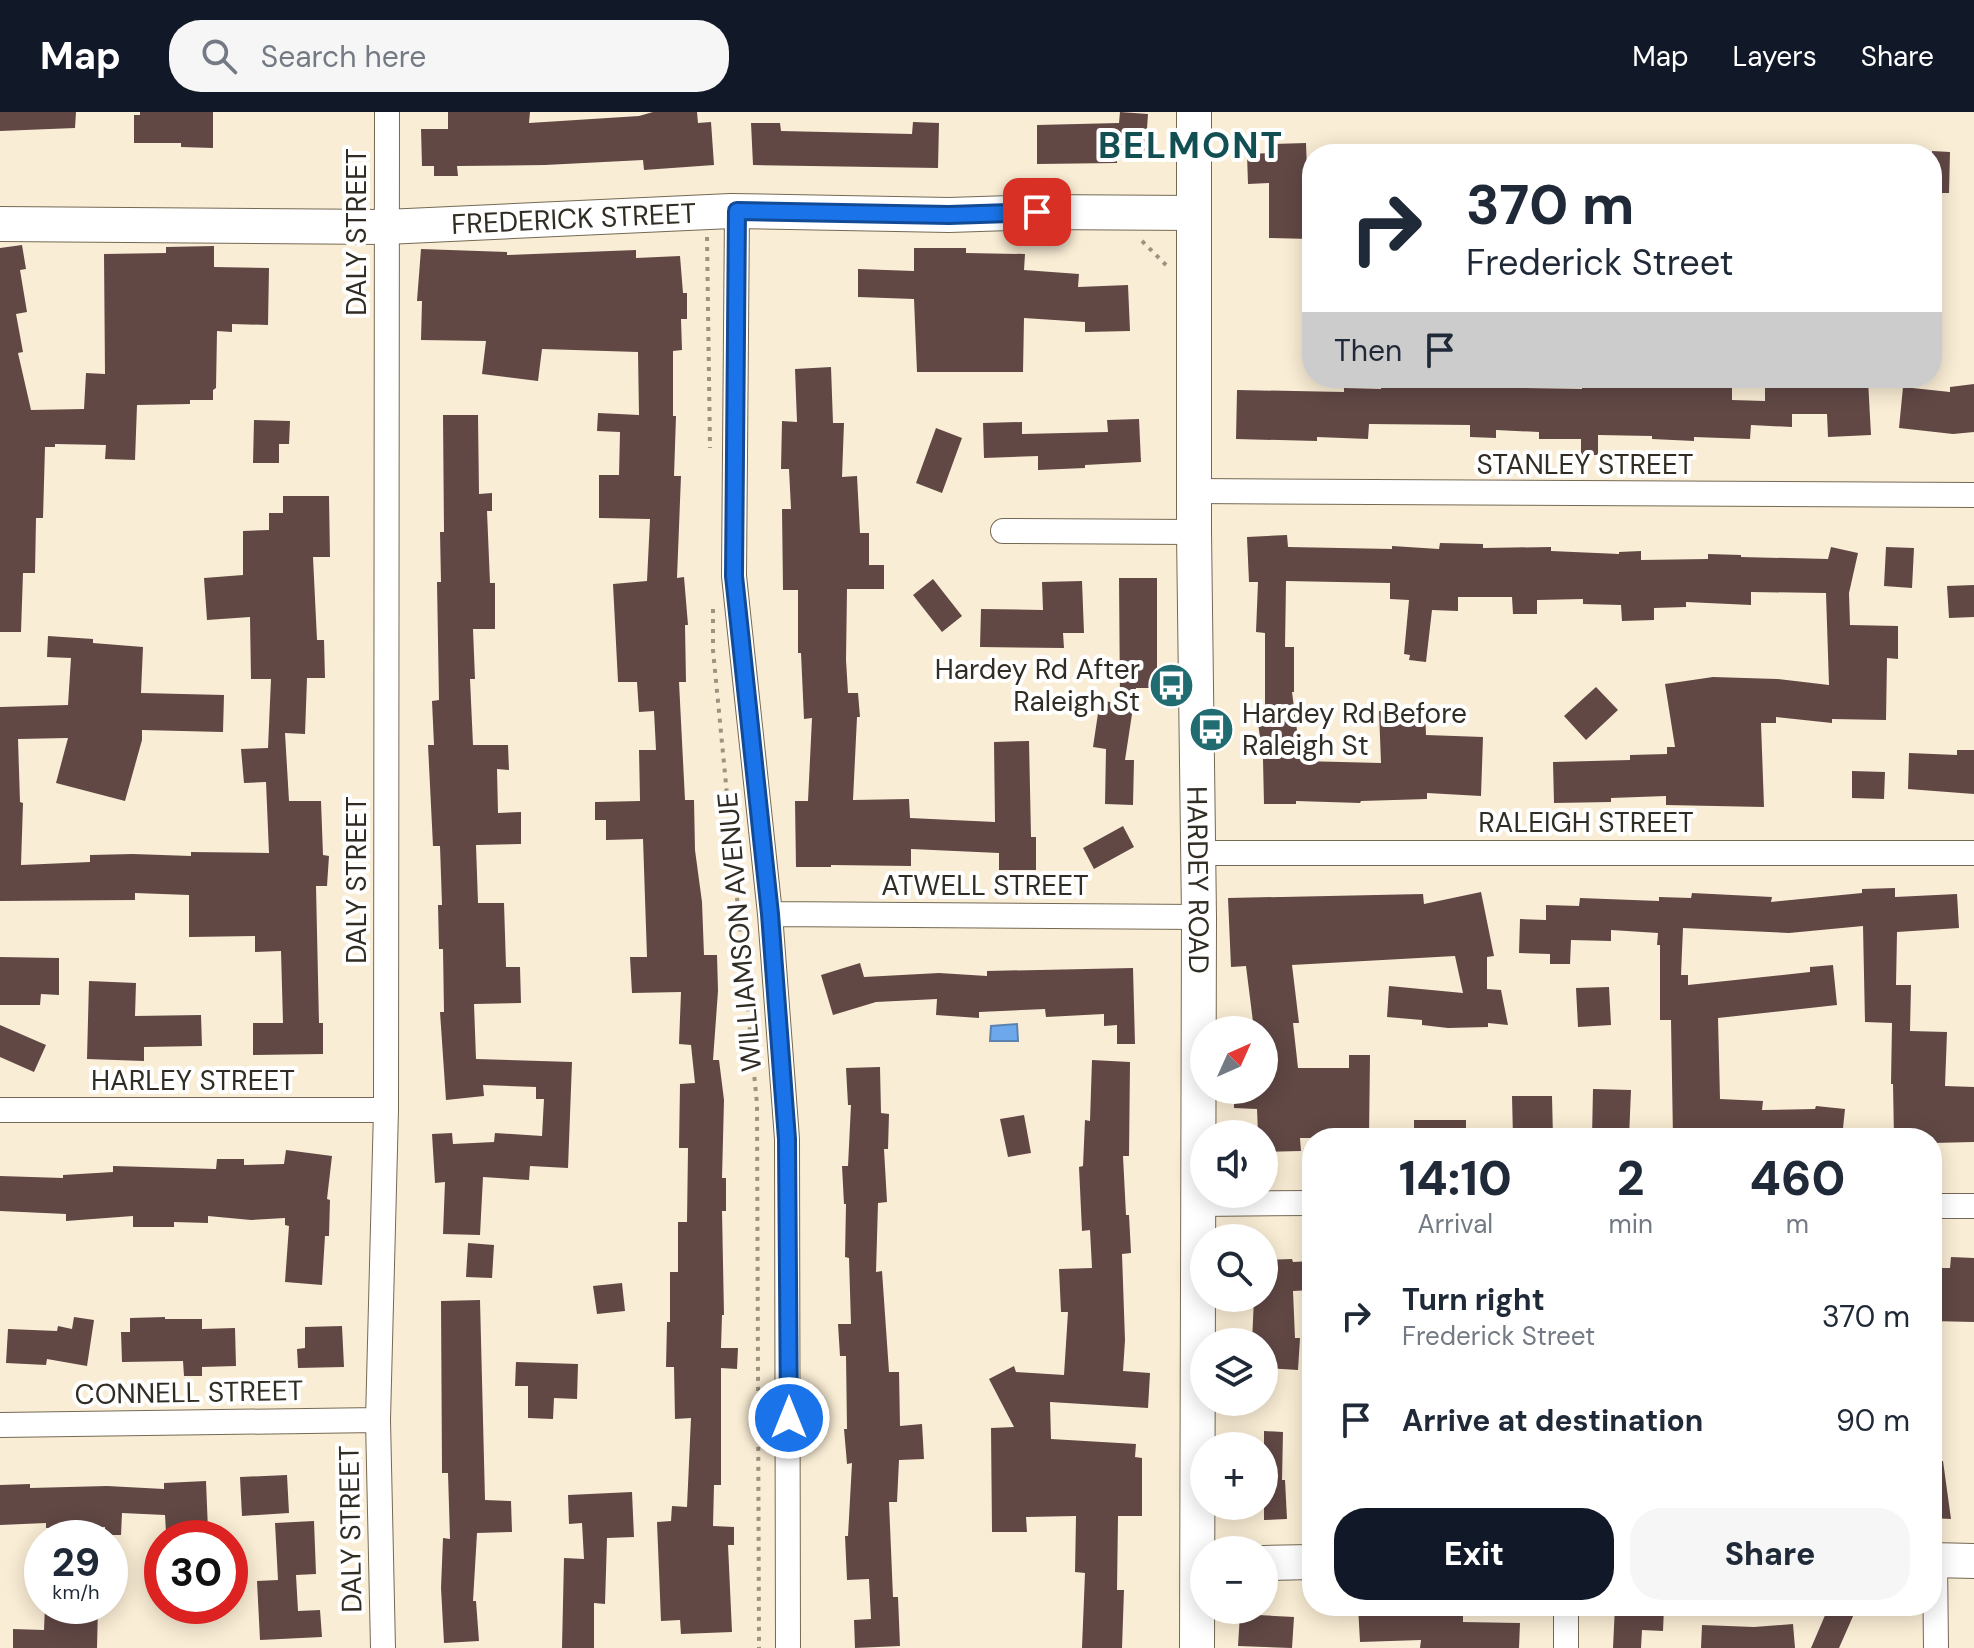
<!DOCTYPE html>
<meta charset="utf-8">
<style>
:root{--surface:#fff;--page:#f6f6f7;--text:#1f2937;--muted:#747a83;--accent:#111827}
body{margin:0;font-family:"DM Sans",sans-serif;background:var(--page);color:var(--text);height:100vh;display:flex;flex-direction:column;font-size:30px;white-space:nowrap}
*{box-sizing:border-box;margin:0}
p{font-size:26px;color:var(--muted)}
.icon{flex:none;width:44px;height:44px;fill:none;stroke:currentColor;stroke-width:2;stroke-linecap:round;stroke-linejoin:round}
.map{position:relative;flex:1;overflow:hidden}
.side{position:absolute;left:1302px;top:1016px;width:640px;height:488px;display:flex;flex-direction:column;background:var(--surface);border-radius:32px;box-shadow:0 4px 20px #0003}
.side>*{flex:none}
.top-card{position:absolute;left:1302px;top:32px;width:640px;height:244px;border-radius:32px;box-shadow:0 4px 20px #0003;background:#fff;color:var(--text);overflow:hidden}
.needle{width:52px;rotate:45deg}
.controls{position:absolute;left:1190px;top:904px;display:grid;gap:16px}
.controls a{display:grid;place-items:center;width:88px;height:88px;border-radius:50%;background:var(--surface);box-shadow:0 4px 20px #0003;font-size:40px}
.speed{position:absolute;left:24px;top:1408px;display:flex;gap:16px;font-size:40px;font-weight:700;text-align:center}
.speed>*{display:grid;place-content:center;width:104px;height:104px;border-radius:50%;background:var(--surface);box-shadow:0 4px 20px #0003;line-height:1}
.speed small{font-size:20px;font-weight:400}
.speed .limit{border:12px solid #d22;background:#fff;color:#111}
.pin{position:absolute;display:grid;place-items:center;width:68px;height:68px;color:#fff;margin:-34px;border-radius:16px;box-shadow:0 4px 12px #0006}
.me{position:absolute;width:88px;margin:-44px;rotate:0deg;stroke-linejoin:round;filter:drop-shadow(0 0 6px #0008)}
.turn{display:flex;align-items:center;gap:28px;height:168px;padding:0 32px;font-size:36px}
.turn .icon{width:104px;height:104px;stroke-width:2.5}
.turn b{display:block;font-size:56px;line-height:68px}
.then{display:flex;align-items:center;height:76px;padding:0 32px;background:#0003;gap:16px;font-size:30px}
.eta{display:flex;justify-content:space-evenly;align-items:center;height:136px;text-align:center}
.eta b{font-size:48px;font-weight:800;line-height:56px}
.button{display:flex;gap:16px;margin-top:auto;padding:16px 32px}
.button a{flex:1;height:92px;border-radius:32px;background:var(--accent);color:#fff;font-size:32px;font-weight:800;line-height:92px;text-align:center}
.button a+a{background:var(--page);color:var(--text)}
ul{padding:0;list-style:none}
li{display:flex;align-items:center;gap:24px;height:104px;padding:0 32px}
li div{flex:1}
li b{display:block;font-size:30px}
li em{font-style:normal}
header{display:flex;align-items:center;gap:48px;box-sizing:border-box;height:112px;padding:0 40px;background:var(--accent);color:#fff}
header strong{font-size:38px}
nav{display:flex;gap:44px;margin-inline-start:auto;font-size:28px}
.search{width:560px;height:72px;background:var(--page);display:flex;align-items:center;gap:20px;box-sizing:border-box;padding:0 28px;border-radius:32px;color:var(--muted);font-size:30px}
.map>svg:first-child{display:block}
</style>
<header>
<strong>Map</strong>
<div class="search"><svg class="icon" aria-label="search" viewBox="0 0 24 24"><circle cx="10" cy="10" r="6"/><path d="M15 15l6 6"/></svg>Search here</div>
<nav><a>Map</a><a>Layers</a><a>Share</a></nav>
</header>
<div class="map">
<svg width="1974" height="1536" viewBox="0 0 1974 1536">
<rect width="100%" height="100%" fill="#faedd5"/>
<path fill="#6ea8ec" stroke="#5c83b0" stroke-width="2" d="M1017 912 1018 929H990L991 914Z"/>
<path fill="#614845" d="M0 0H76L75 16 0 19Z
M140 0H213V36L181 35V31H134V3H140Z
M448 0H530L529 11 639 4 653 0H697L698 11 711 10 714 53 644 58 643 48 545 53 457 54 458 64H434V54H422L421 17H448Z
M1120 0 1148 2 1145 46 1117 44V51L1037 52V13L1119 11Z
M913 10 939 11 938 56 753 53 751 11H780L781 19 912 22Z
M1306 31 1308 88H1312V127L1269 126V71L1248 72 1247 42 1274 41 1273 32Z
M1932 39 1950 40 1949 81H1932Z
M22 133 26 157 20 158 27 200 16 202 23 240 18 241 31 298 84 297 86 261 105 262 104 142 166 141V135L214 134V155L269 156 268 213 232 212V220L217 219 216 276 213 278V288H190V292L137 293 135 348 105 347 106 333 55 332V335H45L43 406H36L35 461H23L21 520H0V136Z
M914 136H966V141L1025 142 1024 158 1079 162 1078 175 1128 173 1130 219 1085 220V210L1024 206 1023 260H917L914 187 858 185V157L914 159Z
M421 137 507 140V143L636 138V146L680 144 683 181H687V207H681L682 238 673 239V304H676L674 364H681L677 466 684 465 688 513H685L686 570H679L685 688H694L695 738 702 790 704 843H717L718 879 713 948H719L724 988 722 1066H726V1099H722L724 1203H722L721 1236H738L737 1257 721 1256V1373H714L713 1414 734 1415V1433H728L732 1520 681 1522 680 1508 661 1509 657 1410 671 1409 672 1394 687 1395 691 1306 675 1307 674 1255H666L667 1210H670V1160H678V1110H687L688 1036H679L680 972 695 971 691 933 679 932 681 880 632 881 630 845H647L643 727 606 728V708H595V690L640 689 639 638H656L654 599 639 600 637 570H618L613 472 647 469 650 407 599 406V363H619L620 320 597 319 598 301 639 303 638 240 542 237 538 269 482 262 486 229 421 228 422 189H417Z
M831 255 833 311H844L842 365 857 364 860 421H869V453H884V477H847L846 548 848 581H858L860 605H857L853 688 909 687 910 706 995 710 994 630 1029 629 1031 725H1036V758H999V741L911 737V754L831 753V755H796L795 689H808L812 606 804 607 801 541H798V478H783L782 397H791L789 357H781L782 309 797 310 795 257Z
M1381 266H1524L1523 276 1582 277V266L1706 273V268L1732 269V288L1765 289V274L1826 276 1825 270 1868 268 1871 323 1828 325 1827 302H1792V315L1751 313 1750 327 1694 325V329L1652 327V324L1598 323V343H1581V327H1539V320L1496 318V326L1470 325V313L1369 312 1368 327 1317 325V329L1236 327 1237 278 1344 280V276L1381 277Z
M1974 272V320L1953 322 1899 316 1903 275 1950 280V275Z
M443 303H478L479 382 492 381V399H487L490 471H495V517H473L475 567H470L473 633H508L509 658 497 657 498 701 521 700V732L476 733 478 791H504L506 855H520L521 891 474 892 476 947 572 950 568 1056 530 1054 529 1068 483 1065 480 1123 443 1122 445 1070 435 1071 432 1022 452 1021 453 1032 494 1030 495 1021 542 1024 544 987H536V975L483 973 484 984 446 988 440 900H444L443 837H439L438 793H442L440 734H433L428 633H434L432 589 439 588 437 470H441L440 420H444Z
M1139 307 1141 350 1085 353V356L1038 358V344L984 346 983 311 1022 310V322L1108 320 1107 308Z
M254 308 290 309 289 332H279V351H253Z
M936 316 962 326 942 381 916 371Z
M283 384H329L330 445H313L317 528H324L325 566H307L305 622 285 621 289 689H321L323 743 329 744 327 774H316L319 911H323V942L253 943V911H283L281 839 255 840V824L189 825V783L135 781V788L0 789V595L68 593 71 546 47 545 48 524 93 527V531L143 535 141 581 224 583 223 620 142 618V628L125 689 56 671 68 626 18 627 20 690 23 691 21 753 90 750V743L133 742 191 744V740L269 741 266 670 244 671 241 637 268 636 271 567H251L250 505 207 508 204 466 243 463V419L269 418V401H283Z
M1287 423 1288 435 1392 437V434L1439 437 1440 431 1483 432V436L1551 435V439L1619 442V440L1641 439V448L1708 447V442L1741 443V445L1828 447 1831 435 1858 441 1849 481 1850 513 1898 514V547L1887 546 1886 608 1832 607V611L1776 605V611H1761L1764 695 1666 693V684L1611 686V690L1554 691 1553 650 1630 648V643L1667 642V635H1675L1665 572 1713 565 1777 567 1829 573 1826 481 1751 480V493L1686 490V495L1654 496V508L1622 509 1621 493 1583 492V487L1537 488V502H1513L1512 485H1458V499L1432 498 1426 550 1409 548 1410 543 1404 542 1409 488 1390 487V471L1286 469 1285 535H1294V580H1292L1301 649 1381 651 1379 599 1425 598 1426 623 1483 625 1481 684 1427 681V687L1361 689 1360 691 1296 689V692H1264L1263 648 1257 603 1265 602V521L1256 520 1258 470H1249L1247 425Z
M1886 435 1914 436 1912 476 1884 474Z
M1119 466H1157V576H1136L1125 648H1134L1133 693 1105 692 1106 637 1093 635 1100 588 1120 592Z
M933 467 962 504 942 520 913 483Z
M1082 469 1084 521H1063L1064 536 980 535 981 497 1043 498 1042 470Z
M1974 473V505L1949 506 1947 474Z
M1596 575 1618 598 1586 628 1564 604Z
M1957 638H1974V682L1908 677 1909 641 1957 643Z
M1852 659 1885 660 1884 687 1852 686Z
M1123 714 1134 735 1094 757 1083 736Z
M1895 776V785L1957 782 1959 816 1897 820 1896 873H1911L1910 919 1947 920 1945 974 1974 975V1030L1932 1031V1026H1894L1893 972H1891L1892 911 1865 910 1863 814 1789 821 1683 816 1681 863H1688V873L1810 860V855L1833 853 1837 893 1718 906 1720 987 1763 989 1762 998 1815 997 1816 994 1845 997 1842 1026H1673L1671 908H1660V833H1657L1658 821 1611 818V829L1571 828 1570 852H1550V842L1519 841 1520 807 1546 808V793L1579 794 1580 786 1659 789V785L1691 786 1692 781 1772 785 1771 790 1862 781V777Z
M1481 780 1494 844 1487 845V877L1501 878 1508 913 1488 911V915L1448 916 1422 913V908L1387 905 1389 874 1463 881 1455 844 1292 853 1299 911H1293L1298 956H1349V943H1370L1369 1026H1300L1301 1039 1264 1040V1022H1258L1257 997 1234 996V978H1264V918H1254L1246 854 1231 855 1228 786 1423 782 1424 792Z
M0 845 59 846V883L41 882 40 893H0Z
M860 851 864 865 939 861 987 864V859L1133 856 1135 932H1117V913L1104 914V902L1046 905 1045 897 979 900V906L936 903 937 887 876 890 833 903 821 863Z
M89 869 136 871 135 904 201 903 202 934 144 935V949L87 947Z
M1609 875 1611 913 1578 915 1576 876Z
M0 913 46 933 34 960 0 945Z
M1092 948 1130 950 1129 1044H1123L1126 1103H1129L1131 1141 1122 1142 1125 1228 1123 1259 1150 1261 1148 1296 1050 1290 1051 1327 1136 1332 1135 1345 1142 1346V1404H1118L1117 1478H1124L1122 1536H1082L1085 1461 1075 1460 1076 1404 1026 1405 1027 1420H992L991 1316 1014 1315 989 1267 1014 1254 1016 1260 1064 1263 1068 1200H1061L1059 1157 1092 1156 1090 1118 1082 1119 1079 1055 1083 1054 1085 1008 1090 1009Z
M880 955 881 1001 889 1002 888 1037H884L887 1090 878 1091 876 1160 882 1159 889 1260H899L900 1314 922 1312 924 1347 899 1348 897 1390H889L893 1485H898L900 1534 855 1536 854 1508 871 1507 869 1467 847 1468 845 1424H848L852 1351 847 1352 844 1317H847L846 1244H840L838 1212H851L849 1146 845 1145 846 1092H844L842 1054H848L851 993H848L846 956Z
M1593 977 1631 978 1629 1026H1592Z
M1512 984H1552L1553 1026H1513Z
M1024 1003 1031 1041 1008 1045 1000 1007Z
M1414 1008H1466V1026H1414Z
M286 1038 332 1044 327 1087 330 1088 329 1124H325L322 1173 285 1170 289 1114 285 1113V1106L251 1108 208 1104V1111L174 1110V1115H133V1104L66 1109V1102L0 1099V1064L63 1066V1063L113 1060V1054L216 1057 217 1047H244V1053L284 1052Z
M468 1131 494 1133 492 1166 466 1165Z
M1951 1145 1974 1146V1210L1932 1209V1156H1950Z
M1292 1147 1293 1150 1312 1149V1178L1293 1179 1295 1226H1300L1298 1258 1264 1256V1230H1252L1254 1186H1264V1148Z
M622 1171 625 1199 597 1202 593 1174Z
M480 1188 485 1388 511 1389 512 1420 477 1421 473 1489H476L479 1529 444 1531 441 1476 443 1426 450 1427 448 1361H442L441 1189Z
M74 1205 94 1208 87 1254 47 1247 46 1253 6 1251 8 1217 57 1219 58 1214 72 1217Z
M165 1205V1207H202V1217L235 1216 236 1254 202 1255V1264H184L183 1249 122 1250 121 1220H130V1206Z
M342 1214 344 1255 298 1256 297 1237 305 1236V1215Z
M516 1250 578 1252 577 1287 554 1286 553 1307 528 1306V1274H515Z
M1264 1319 1283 1320 1282 1368H1285L1287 1407 1264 1408Z
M1932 1349H1943L1951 1407 1932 1406Z
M287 1363 289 1401 242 1404 240 1365Z
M206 1369 208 1418 166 1420 165 1403 122 1401 121 1423H105V1415L46 1416V1411L0 1413V1373L30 1372V1376L107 1374 164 1377V1371Z
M632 1380 634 1425 607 1426 605 1492 594 1491V1536H562L564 1446 584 1447 582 1411 569 1412 568 1383Z
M314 1409 316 1462 296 1463 298 1499 320 1498 322 1525 260 1528 257 1469 278 1468 275 1411Z
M45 1494H98L97 1536H13V1517L44 1518Z
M1358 1494H1402V1499L1463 1501V1510L1520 1511 1519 1536H1420L1421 1528 1360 1530Z
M1615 1494 1664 1495 1663 1519 1642 1518 1641 1536H1613Z
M1829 1494 1854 1502 1839 1536H1811Z
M1240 1502 1294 1505 1292 1536 1238 1534Z
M1793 1512 1795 1536H1701L1702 1513 1754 1515Z"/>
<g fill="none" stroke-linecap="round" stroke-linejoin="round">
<defs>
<path id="street" d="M737 99 734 464 770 802 787 1027 788 1536
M1195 379 1974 383
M1003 419 1194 420
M1198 741H1974
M770 802 1199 805
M0 998H386
M1198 1092 1312 1091
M1932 1094H1974
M0 1313 378 1308
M1935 1448 1936 1536
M383 1536 378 1308 386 998 387 0
M1566 1536V1494"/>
<g id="secondary">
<path id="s1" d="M1194 0V420L1199 805 1197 1536"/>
<path id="s2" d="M0 112 386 115 731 99 949 103 1037 100 1194 101"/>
<path d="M1932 1448 1974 1449"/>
<path d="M1264 1451 1312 1450"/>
</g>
</defs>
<use href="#street" stroke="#756954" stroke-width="26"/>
<use href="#secondary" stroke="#756954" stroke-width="36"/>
<path stroke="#9d9382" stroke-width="4" stroke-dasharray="4 6" stroke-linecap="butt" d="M707 125 710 336
M1142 129 1166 153
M713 497V538L757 992 759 1536"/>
<use href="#street" stroke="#fff" stroke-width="24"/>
<use href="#secondary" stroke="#fff" stroke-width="34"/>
</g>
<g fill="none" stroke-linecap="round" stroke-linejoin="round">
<defs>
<path id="route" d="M789 1306 787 1027 770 802 734 464 737 99 949 103 1037 100"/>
</defs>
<use href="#route" stroke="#114b97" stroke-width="20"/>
<use href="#route" stroke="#1a73e8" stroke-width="14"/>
</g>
<defs>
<symbol id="bus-disc" viewBox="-11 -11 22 22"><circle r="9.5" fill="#206c71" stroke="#fff"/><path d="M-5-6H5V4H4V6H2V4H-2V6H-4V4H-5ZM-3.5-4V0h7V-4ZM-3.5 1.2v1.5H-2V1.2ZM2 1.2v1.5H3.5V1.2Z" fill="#fff"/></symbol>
</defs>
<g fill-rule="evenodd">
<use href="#bus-disc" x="1146" y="548" width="51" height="51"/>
<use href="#bus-disc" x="1186" y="592" width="51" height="51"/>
</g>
<g text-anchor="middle" stroke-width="8" stroke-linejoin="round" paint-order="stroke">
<g font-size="28" fill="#322d24" stroke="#fff">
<text dy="10" stroke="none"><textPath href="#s2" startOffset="574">FREDERICK STREET</textPath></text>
<text transform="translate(356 120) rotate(-90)" y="10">DALY STREET</text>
<text x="1585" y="362">STANLEY STREET</text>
<text x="1586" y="720">RALEIGH STREET</text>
<text transform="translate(356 768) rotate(-90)" y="10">DALY STREET</text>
<text dy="10" stroke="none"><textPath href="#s1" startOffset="768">HARDEY ROAD</textPath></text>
<text x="985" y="783">ATWELL STREET</text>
<text transform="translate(739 820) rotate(-95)" y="10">WILLIAMSON AVENUE</text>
<text x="193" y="978">HARLEY STREET</text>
<text transform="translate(189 1280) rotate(-1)" y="10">CONNELL STREET</text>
<text transform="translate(350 1417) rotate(-91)" y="10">DALY STREET</text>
</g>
<g font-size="28" fill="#322d24" stroke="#fff" text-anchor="end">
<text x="1140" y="567">Hardey Rd After<tspan x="1140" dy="32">Raleigh St</tspan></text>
<text x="1242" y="611" text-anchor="start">Hardey Rd Before<tspan x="1242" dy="32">Raleigh St</tspan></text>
</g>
<g font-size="36" font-weight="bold" letter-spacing="2" fill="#114f53" stroke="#fff">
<text x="1191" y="46">BELMONT</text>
</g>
</g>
</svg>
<div class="controls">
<a><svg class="needle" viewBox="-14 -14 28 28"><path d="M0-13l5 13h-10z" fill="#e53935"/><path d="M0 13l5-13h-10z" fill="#747a83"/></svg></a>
<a><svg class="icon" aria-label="sound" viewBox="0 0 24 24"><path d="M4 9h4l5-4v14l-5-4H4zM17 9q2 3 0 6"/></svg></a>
<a><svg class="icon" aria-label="search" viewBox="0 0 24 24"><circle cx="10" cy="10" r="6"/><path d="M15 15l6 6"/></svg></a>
<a><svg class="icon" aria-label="layers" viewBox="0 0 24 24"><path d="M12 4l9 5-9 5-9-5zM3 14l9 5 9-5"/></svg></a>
<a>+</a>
<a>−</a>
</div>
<div class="speed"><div>29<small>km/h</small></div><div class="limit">30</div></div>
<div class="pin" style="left:1037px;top:100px;background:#d93025"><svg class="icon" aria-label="arrive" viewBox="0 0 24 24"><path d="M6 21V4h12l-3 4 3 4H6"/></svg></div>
<svg class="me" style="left:789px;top:1306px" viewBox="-20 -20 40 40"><circle r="17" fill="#1a73e8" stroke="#fff" stroke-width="3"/><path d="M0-11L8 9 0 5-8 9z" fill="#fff"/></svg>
<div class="top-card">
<div class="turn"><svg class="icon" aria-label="right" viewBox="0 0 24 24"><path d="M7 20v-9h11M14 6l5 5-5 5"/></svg><div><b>370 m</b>Frederick Street</div></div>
<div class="then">Then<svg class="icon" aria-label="arrive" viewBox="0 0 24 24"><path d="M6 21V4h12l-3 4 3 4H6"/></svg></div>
</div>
<section class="side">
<div class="eta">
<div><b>14:10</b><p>Arrival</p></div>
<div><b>2</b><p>min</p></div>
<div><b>460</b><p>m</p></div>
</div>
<ul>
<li><svg class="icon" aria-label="right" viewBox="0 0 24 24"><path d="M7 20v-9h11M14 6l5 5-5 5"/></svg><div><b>Turn right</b><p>Frederick Street</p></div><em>370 m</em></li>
<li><svg class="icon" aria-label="arrive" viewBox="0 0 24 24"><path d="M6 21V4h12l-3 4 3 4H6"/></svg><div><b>Arrive at destination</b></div><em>90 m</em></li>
</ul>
<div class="button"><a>Exit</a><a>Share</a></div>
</section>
</div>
